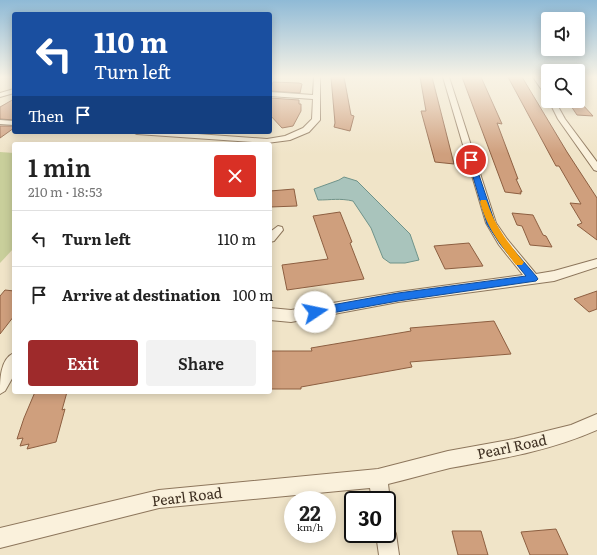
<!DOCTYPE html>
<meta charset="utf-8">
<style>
:root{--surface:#fff;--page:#f2f2f2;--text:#222;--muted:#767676;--line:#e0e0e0;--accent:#9e2a2b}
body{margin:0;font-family:Literata,serif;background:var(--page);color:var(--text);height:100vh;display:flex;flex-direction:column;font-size:15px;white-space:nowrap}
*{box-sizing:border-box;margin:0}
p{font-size:13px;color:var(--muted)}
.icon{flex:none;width:22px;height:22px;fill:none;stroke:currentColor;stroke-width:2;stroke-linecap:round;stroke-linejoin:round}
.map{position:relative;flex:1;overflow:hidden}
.sheet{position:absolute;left:12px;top:142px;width:260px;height:252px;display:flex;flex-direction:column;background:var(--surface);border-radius:4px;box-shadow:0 2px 10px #0003}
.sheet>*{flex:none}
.guide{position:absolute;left:12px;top:12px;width:260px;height:122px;border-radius:4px;box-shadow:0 2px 10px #0003;background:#1a4fa0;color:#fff;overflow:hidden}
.buttons{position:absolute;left:541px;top:12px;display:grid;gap:8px}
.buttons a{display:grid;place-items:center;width:44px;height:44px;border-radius:4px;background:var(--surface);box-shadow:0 2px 10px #0003;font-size:20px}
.speed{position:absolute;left:284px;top:491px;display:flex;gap:8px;font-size:20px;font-weight:700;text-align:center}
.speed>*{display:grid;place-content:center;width:52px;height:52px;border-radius:50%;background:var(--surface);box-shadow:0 2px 10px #0003;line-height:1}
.speed small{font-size:10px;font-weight:400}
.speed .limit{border:2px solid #111;border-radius:6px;background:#fff;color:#111}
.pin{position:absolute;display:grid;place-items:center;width:34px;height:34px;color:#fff;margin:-17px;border:2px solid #fff;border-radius:50%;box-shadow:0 1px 4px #0007}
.me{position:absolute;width:44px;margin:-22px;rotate:79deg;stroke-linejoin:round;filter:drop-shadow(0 0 3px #0008)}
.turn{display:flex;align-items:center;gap:14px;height:84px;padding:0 16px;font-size:18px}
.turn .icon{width:52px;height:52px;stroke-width:2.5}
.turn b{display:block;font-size:28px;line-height:34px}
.then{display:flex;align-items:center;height:38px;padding:0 16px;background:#0003;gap:8px;font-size:15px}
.round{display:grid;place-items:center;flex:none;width:42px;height:42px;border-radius:4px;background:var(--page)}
.summary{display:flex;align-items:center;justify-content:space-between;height:68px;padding:0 16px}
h1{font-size:24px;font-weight:600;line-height:30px}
.cta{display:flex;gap:8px;margin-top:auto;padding:8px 16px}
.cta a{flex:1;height:46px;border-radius:4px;background:var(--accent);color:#fff;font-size:16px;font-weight:600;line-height:46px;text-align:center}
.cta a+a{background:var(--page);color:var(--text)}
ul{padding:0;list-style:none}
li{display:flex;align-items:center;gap:12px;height:56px;padding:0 16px;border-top:1px solid var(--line)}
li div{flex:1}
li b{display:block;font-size:15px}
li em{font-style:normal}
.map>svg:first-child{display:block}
</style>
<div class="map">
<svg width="597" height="555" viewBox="0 0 597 555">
<rect width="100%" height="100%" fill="#f0e4c8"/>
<path fill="#c9cf9b" d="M0 152 14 153V248L0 263Z"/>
<path fill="#a9c4bc" stroke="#6f938a" d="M344 177 357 181 410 234 419 260 405 263H390L383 258 371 228 353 201C340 198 331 200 318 200L314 189 339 180Z"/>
<path fill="#cf9f7d" stroke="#8d5f41" d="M331 77H344L351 115 354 116 350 131 334 127 335 123Z
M420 77H432L454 164 435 162 421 111H426Z
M462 77H481L502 124 497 123 518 179H516L522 192H520L521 194 505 192Z
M508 77H522L567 152 597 198V240L577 225 582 223 570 203 581 204 559 166H556Z
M273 82 299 83 302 84 300 93 270 91Z
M270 98 299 100V104H301V111L293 126 282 128 270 115Z
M14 99V120L0 119V107Z
M569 103 582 104 593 116 577 115Z
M0 126H14V128L0 138Z
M294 189 297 206 270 207V191Z
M340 212 352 242 350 243 364 279 287 290 282 265 328 259 313 216Z
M512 213 533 215 543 235 546 236 552 247 530 245 522 226 517 225Z
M469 243 483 266 445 269 434 246Z
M5 290 14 291V316L0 334V296Z
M597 291V309L589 312 574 299Z
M494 321 511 354 410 362 412 367 301 387V389H270V351H312L311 348 411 331 410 328Z
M35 392H67L62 410 65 409 56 442 27 449 29 444 20 446 23 438 17 439 24 418Z
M556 529 568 555H530L521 532Z
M452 531H481L488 555H458Z"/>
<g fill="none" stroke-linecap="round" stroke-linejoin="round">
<defs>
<path id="minor" d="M314 77H320V120L309 132 290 140 267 143 137 134 133 132H170L267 139 285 136 303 128 312 119 313 99 270 96V92L313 95Z
M443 77H449L496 223 507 239 536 274 554 271 597 259V267L554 281 398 302 291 322 270 320V308L291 310 398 292 523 275 499 245 486 223Z
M533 77H539L548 90V97L546 96Z
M14 89V93L0 97V93Z
M549 101H555L565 119 597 162V171L594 170 558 119Z
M0 120 14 121V125L0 124Z
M278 226 282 227 283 230 274 241 270 242V232Z
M14 353V375L5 391 0 394C0 380 0 359 14 353Z
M597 414V430C550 451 500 459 450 468 429 473 409 479 388 484L390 500 387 507V500H372L370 488 159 508 0 548V528L159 490 378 469 448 451 514 439 571 425Z
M387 525 393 527 396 534 399 555H379L376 534H387Z"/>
</defs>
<use href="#minor" stroke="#8d765c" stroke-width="2"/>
<use href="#minor" fill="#faf1dc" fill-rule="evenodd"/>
</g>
<linearGradient id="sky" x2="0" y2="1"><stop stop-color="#8fbad6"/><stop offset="0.5" stop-color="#f8f3e6"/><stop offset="1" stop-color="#f8f3e6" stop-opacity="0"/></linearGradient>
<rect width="597" height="154" fill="url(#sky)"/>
<path fill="#1a73e8" stroke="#114b97" d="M471 158 474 160 495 223 505 240 536 276 538 279 536 281 398 301 315 316 312 315 310 312 312 309 315 308 398 293 526 276 500 244 487 224 468 160Z"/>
<path fill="#f59e0b" d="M481 200H486L487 202C495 226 507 241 522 260L524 262 522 265H516C500 244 487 228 480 202Z"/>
<g text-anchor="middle" stroke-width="3" stroke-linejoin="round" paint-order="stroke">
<g font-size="14" fill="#3d2e20" stroke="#f7eed8">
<text transform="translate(512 447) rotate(-12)" y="5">Pearl Road</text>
<text transform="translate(187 497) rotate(-7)" y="5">Pearl Road</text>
</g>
</g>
</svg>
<div class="buttons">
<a><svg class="icon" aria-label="sound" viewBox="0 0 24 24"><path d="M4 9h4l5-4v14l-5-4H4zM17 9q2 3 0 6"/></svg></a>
<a><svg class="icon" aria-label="search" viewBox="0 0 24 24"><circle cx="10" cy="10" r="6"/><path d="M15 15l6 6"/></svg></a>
</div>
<div class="speed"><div>22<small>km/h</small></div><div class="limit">30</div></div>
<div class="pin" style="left:471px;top:160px;background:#d93025"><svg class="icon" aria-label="arrive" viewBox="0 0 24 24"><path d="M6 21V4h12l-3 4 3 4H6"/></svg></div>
<svg class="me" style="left:315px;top:312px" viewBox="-20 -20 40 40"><circle r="19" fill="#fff"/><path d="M0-13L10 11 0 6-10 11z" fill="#1a73e8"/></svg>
<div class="guide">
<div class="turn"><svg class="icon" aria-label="left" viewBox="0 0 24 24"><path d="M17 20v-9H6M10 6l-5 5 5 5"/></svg><div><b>110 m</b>Turn left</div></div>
<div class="then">Then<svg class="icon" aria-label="arrive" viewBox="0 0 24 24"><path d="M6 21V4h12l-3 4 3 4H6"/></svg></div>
</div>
<section class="sheet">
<div class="summary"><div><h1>1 min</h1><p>210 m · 18:53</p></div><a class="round" style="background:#d93025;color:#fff"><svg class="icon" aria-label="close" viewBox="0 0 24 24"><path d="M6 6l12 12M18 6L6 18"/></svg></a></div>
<ul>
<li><svg class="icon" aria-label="left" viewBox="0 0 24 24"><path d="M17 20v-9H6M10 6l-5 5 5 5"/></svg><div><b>Turn left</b></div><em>110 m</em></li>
<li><svg class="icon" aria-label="arrive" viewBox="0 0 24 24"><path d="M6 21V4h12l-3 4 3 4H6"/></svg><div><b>Arrive at destination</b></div><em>100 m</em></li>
</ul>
<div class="cta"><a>Exit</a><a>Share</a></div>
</section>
</div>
